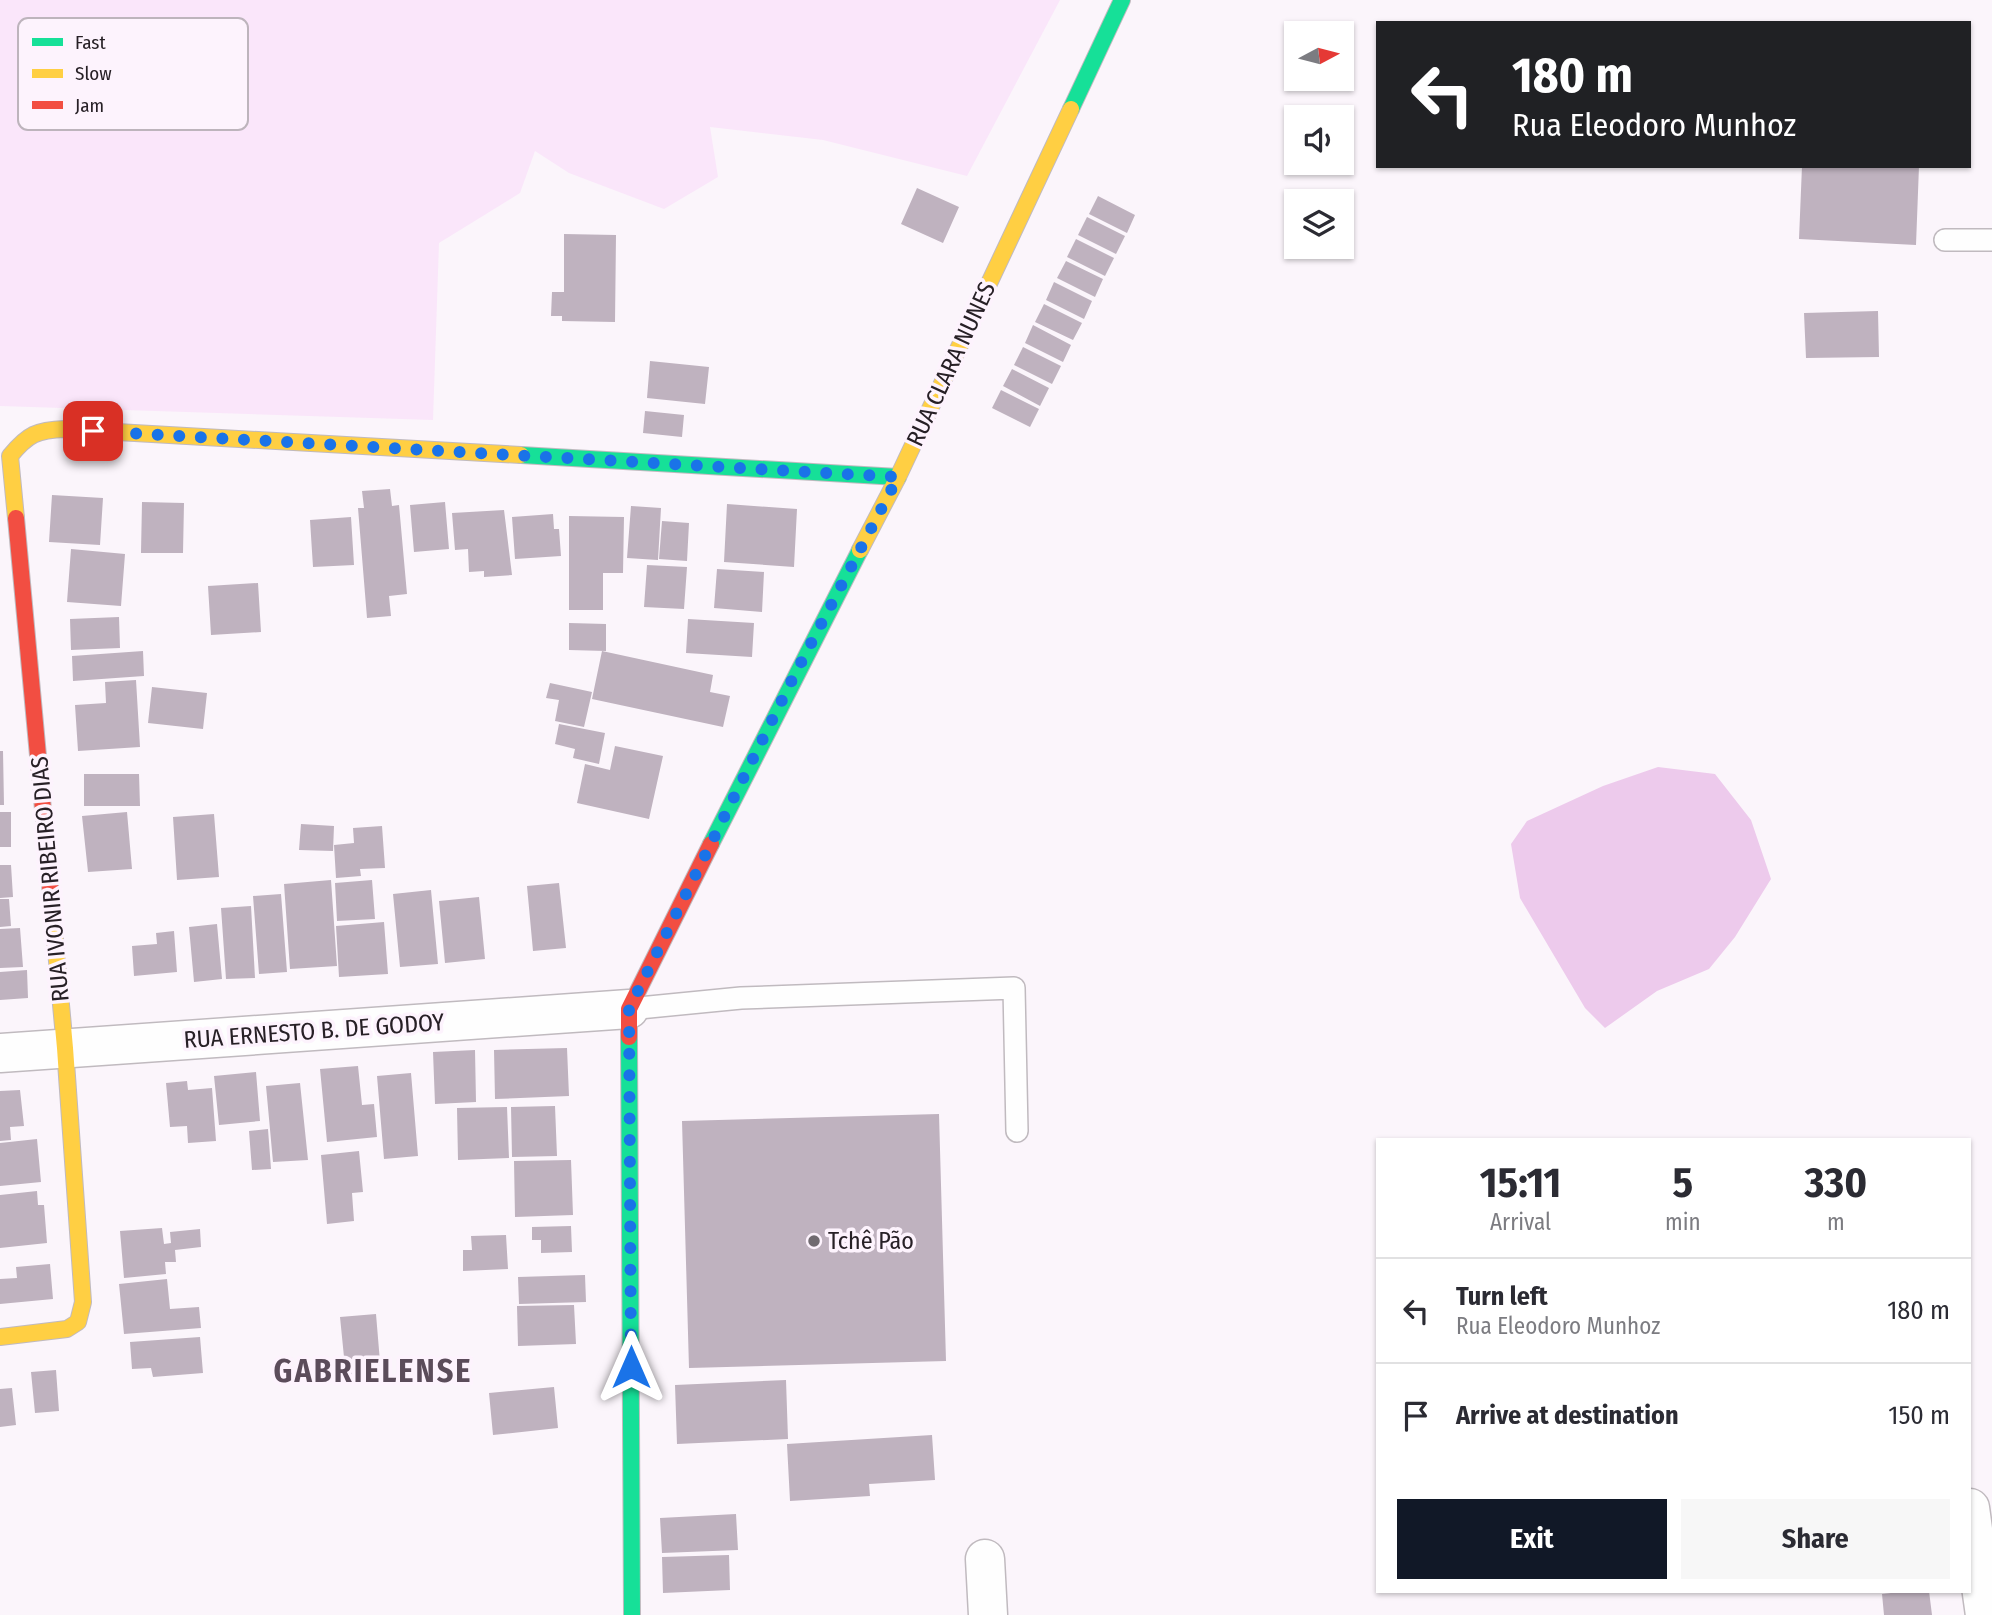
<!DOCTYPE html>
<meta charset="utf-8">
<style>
:root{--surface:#fff;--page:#f7f7f7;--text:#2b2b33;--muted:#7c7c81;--line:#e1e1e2;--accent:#111827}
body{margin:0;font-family:"Fira Sans Condensed",sans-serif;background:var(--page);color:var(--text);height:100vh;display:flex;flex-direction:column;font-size:26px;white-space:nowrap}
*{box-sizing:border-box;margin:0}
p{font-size:23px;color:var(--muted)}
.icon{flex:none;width:38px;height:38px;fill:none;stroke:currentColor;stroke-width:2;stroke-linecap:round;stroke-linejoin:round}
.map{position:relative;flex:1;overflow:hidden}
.drawer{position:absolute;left:1376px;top:1138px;width:595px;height:455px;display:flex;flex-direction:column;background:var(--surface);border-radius:0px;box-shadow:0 2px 5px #0004}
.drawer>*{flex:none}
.banner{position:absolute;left:1376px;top:21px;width:595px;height:147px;border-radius:0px;box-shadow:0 2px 5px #0004;background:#202124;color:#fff;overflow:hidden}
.needle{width:46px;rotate:83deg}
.fabs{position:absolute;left:1284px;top:21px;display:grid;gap:14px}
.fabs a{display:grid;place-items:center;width:70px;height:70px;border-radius:0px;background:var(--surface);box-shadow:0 2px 5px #0004;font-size:35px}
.pin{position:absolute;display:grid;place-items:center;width:60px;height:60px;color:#fff;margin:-30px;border-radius:14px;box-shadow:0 4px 10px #0006}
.me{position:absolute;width:77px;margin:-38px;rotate:0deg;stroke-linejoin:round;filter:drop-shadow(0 0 5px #0008)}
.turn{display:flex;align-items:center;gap:24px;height:147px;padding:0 21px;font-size:32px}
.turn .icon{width:91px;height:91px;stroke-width:2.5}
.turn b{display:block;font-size:49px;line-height:60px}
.eta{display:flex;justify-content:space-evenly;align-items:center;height:119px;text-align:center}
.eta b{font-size:42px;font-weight:700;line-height:49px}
.button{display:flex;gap:14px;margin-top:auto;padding:14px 21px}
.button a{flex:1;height:80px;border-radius:0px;background:var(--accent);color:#fff;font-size:28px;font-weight:700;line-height:80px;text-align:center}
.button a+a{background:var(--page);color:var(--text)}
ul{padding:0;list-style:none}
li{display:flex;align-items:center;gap:21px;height:105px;padding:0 21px;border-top:2px solid var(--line)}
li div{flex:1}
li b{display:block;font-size:26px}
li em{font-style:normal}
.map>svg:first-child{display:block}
</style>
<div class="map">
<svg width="1992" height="1615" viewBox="0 0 1992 1615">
<rect width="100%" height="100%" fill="#fbf5fb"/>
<path fill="#fae6fa" d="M0 0H1060L967 176 823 140 710 127 718 177 664 209 569 173 535 151 520 193 439 243 433 420 0 406Z"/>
<path fill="#edcaec" d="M1658 767 1715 774 1751 820 1771 879 1735 937 1709 969 1657 991 1605 1028 1585 1008 1520 898 1511 844 1527 821 1603 786Z"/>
<path fill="#bfb2bf" d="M1802 166H1919L1916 245 1799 239Z
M917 188 959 207 943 243 901 224Z
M1098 196 1135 215 1127 233 1089 214Z
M1087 217 1125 236 1116 254 1078 235Z
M564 234 616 235 615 322 562 321V316H551L552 292H564Z
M1076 239 1114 258 1105 276 1067 257Z
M1066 261 1103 279 1095 297 1057 278Z
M1054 282 1092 301 1084 319 1046 300Z
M1044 304 1082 323 1073 340 1035 322Z
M1878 311 1879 357 1806 358 1804 313Z
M1033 325 1071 345 1063 362 1025 343Z
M1023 347 1061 366 1052 384 1014 365Z
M650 361 709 367 705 404 647 398Z
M1012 369 1049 388 1040 406 1003 386Z
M1001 390 1039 409 1030 427 992 408Z
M645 411 684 415 682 437 643 433Z
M390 489 392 506 399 505 407 594 389 596 391 616 367 618 358 508H364L362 491Z
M52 495 103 498 100 545 49 542Z
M142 502 184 503 183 553H141Z
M445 502 449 549 414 552 410 505Z
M727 504 797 509 794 567 724 562Z
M631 506 661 508 658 560 627 558Z
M504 510 512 575 484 577V571L469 572 468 549 455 550 452 513Z
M553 514 554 529H559L561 556 515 559 512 517Z
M569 516 624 517 623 573H603V610H569Z
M351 517 354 565 313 567 310 520Z
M662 521 689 523 687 561 659 559Z
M71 549 125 554 121 606 67 602Z
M647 565 687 567 684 609 644 607Z
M717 569 764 572 762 612 714 608Z
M258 583 261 632 211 635 208 586Z
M119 617 120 648 71 650 70 619Z
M688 619 754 623 752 657 686 653Z
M569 623 606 624V651L569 650Z
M143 651 144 676 73 681 72 656Z
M602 651 713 675 710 692 730 696 723 727 592 699Z
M136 680 140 747 78 751 75 705 106 703 105 682Z
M550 683 592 692 584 727 555 721 559 700 546 698Z
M152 687 207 693 203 729 148 723Z
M559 724 605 733 599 764 573 758 575 749 555 744Z
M615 746 663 756 649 819 577 803 585 764 610 770Z
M0 751H3L4 805H0Z
M84 774H139L140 806H84Z
M0 812H11V847H0Z
M127 812 132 869 88 872 82 816Z
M214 814 219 877 177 880 173 817Z
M301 824 334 826 333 851 299 850Z
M382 826 385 868 360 869 361 876 336 878 334 845 354 843 353 828Z
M0 865H11L13 897 0 898Z
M331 880 337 966 290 969 284 884Z
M372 880 375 919 337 921 335 883Z
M559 883 566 948 533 951 527 886Z
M431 890 438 964 400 967 393 894Z
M281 894 287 972 259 974 253 896Z
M479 897 485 959 445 963 439 901Z
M0 899H9L11 926 0 927Z
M251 906 255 978 226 979 221 908Z
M384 922 388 974 339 977 336 926Z
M217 924 222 979 194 982 189 927Z
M20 928 23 967 0 968V929Z
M174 931 177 972 134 976 132 946 157 944 156 933Z
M27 970 28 998 0 1000V972Z
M567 1048 569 1096 495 1099 494 1050Z
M475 1050 476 1102 435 1104 433 1052Z
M358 1066 362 1105 374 1104 377 1137 327 1142 320 1069Z
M256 1072 260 1121 219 1125 214 1076Z
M411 1073 418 1156 384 1159 377 1076Z
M187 1081 188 1090 212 1088 216 1141 188 1143 187 1126 170 1127 166 1083Z
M300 1083 308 1160 273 1162 266 1086Z
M20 1090 24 1126 10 1127 11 1140 0 1141V1091Z
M555 1106 557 1156 512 1157 511 1107Z
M507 1107 509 1158 458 1160 457 1108Z
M939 1114 946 1361 689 1368 682 1121Z
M268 1129 271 1169 252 1170 249 1131Z
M37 1139 41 1182 0 1186V1143Z
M359 1151 363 1192 352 1193 354 1221 327 1224 321 1155Z
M571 1160 573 1215 515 1217 514 1161Z
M37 1191 38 1205H44L47 1243 0 1248V1195Z
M571 1226 572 1252 541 1253V1240H532V1227Z
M162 1228 164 1244 171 1243 170 1232 200 1229 201 1247 175 1250 176 1262H165L166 1274 124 1278 120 1231Z
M506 1235 508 1269 463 1271V1250H472L471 1236Z
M50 1264 53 1299 0 1304V1279L17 1278 16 1267Z
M585 1275 586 1302 519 1304 518 1277Z
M167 1279 170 1309 199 1307 201 1328 124 1334 119 1284Z
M574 1305 576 1344 518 1346 517 1306Z
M376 1314 381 1374 346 1377 340 1317Z
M200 1337 203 1373 153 1377 151 1368 132 1369 130 1342Z
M56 1370 59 1411 35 1413 31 1372Z
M786 1380 788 1439 677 1444 675 1385Z
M554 1387 558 1428 493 1435 489 1393Z
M12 1388 16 1425 0 1427V1389Z
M932 1435 935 1480 869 1484 870 1496 790 1501 787 1444Z
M736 1514 738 1550 662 1553 660 1518Z
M729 1555 730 1590 663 1593 662 1557Z
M1909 1591H1929L1932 1615H1884L1882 1594Z"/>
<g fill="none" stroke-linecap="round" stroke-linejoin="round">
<defs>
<path id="lane" d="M1945 240H1992
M629 1009 741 998 1014 988 1017 1131"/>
<path id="street" d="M0 1053 629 1009
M1970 1508 1985 1615
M985 1559 988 1615"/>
<path id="fast" d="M1071 109 1122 0
M521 455 898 477
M711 844 860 550
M629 1037 632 1615"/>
<path id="slow" d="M16 518 10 456C28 434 37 430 65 429L521 455
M860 550 898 477 1071 109
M0 1337 67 1329 78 1322 83 1302 65 1048 51 896"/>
<path id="jam" d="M16 518 51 896
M629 1037V1009L711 844"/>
</defs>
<use href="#lane" stroke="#c0babf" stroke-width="24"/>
<use href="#street" stroke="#c0babf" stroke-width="41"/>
<use href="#fast" stroke="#c0babf" stroke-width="18"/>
<use href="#slow" stroke="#c0babf" stroke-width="18"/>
<use href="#jam" stroke="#c0babf" stroke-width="18"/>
<use href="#lane" stroke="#fefefe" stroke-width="21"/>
<use href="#street" stroke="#fefefe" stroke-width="38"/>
<use href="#fast" stroke="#16e098" stroke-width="16"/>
<use href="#slow" stroke="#ffcf43" stroke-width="16"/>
<use href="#jam" stroke="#f24e42" stroke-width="16"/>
</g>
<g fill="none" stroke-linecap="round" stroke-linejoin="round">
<path stroke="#1a73e8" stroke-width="12" stroke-dasharray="0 21.6" d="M93 431 898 477 794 676 629 1009 631 1367"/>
</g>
<circle fill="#716b71" stroke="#fdf3fd" stroke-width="2.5" cx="814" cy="1241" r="7"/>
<g text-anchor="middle" stroke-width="7" stroke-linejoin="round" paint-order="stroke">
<g font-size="24" fill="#272026" stroke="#fdf3fd">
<text transform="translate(951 364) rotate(-65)" y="8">RUA CLARA NUNES</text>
<text transform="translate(50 879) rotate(-95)" y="8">RUA IVONIR RIBEIRO DIAS</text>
<text transform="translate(314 1031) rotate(-4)" y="8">RUA ERNESTO B. DE GODOY</text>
</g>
<g font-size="24" fill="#272026" stroke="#fdf3fd" text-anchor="start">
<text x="828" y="1249">Tchê Pão</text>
</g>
<g font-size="32" font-weight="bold" letter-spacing="2" fill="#5b4c5a" stroke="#fdf3fd">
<text x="373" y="1382">GABRIELENSE</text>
</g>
</g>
<rect x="18" y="18" width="230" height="112" rx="10" fill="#fdf3fd" stroke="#bdb4bc" stroke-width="2"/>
<rect x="32" y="38" width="31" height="8" fill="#16e098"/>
<rect x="32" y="69" width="31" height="9" fill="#ffcf43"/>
<rect x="32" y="101" width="31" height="8" fill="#f24e42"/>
<g font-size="19" fill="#272026">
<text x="75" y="49">Fast</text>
<text x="75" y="80">Slow</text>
<text x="75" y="112">Jam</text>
</g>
</svg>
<div class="fabs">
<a><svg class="needle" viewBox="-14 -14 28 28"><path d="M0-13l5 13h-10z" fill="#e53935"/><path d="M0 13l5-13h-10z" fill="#7c7c81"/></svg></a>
<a><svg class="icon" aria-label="sound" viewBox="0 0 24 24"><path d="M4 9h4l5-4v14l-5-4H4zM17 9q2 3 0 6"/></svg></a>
<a><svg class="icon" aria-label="layers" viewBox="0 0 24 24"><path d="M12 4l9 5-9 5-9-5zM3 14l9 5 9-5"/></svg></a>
</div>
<div class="pin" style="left:93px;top:431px;background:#d93025"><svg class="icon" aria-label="arrive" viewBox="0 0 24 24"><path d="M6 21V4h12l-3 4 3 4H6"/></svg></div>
<svg class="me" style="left:631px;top:1367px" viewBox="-20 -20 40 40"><path d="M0-17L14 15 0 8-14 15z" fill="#1a73e8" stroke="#fff" stroke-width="4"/></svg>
<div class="banner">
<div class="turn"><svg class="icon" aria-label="left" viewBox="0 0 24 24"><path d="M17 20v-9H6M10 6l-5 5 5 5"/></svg><div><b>180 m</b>Rua Eleodoro Munhoz</div></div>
</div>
<section class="drawer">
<div class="eta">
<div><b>15:11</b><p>Arrival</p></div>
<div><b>5</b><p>min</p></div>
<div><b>330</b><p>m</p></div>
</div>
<ul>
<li><svg class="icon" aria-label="left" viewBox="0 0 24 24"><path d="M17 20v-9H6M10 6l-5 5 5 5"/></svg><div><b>Turn left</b><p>Rua Eleodoro Munhoz</p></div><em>180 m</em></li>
<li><svg class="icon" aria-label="arrive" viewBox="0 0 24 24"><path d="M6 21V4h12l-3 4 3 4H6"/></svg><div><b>Arrive at destination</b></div><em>150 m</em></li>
</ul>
<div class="button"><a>Exit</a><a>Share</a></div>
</section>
</div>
